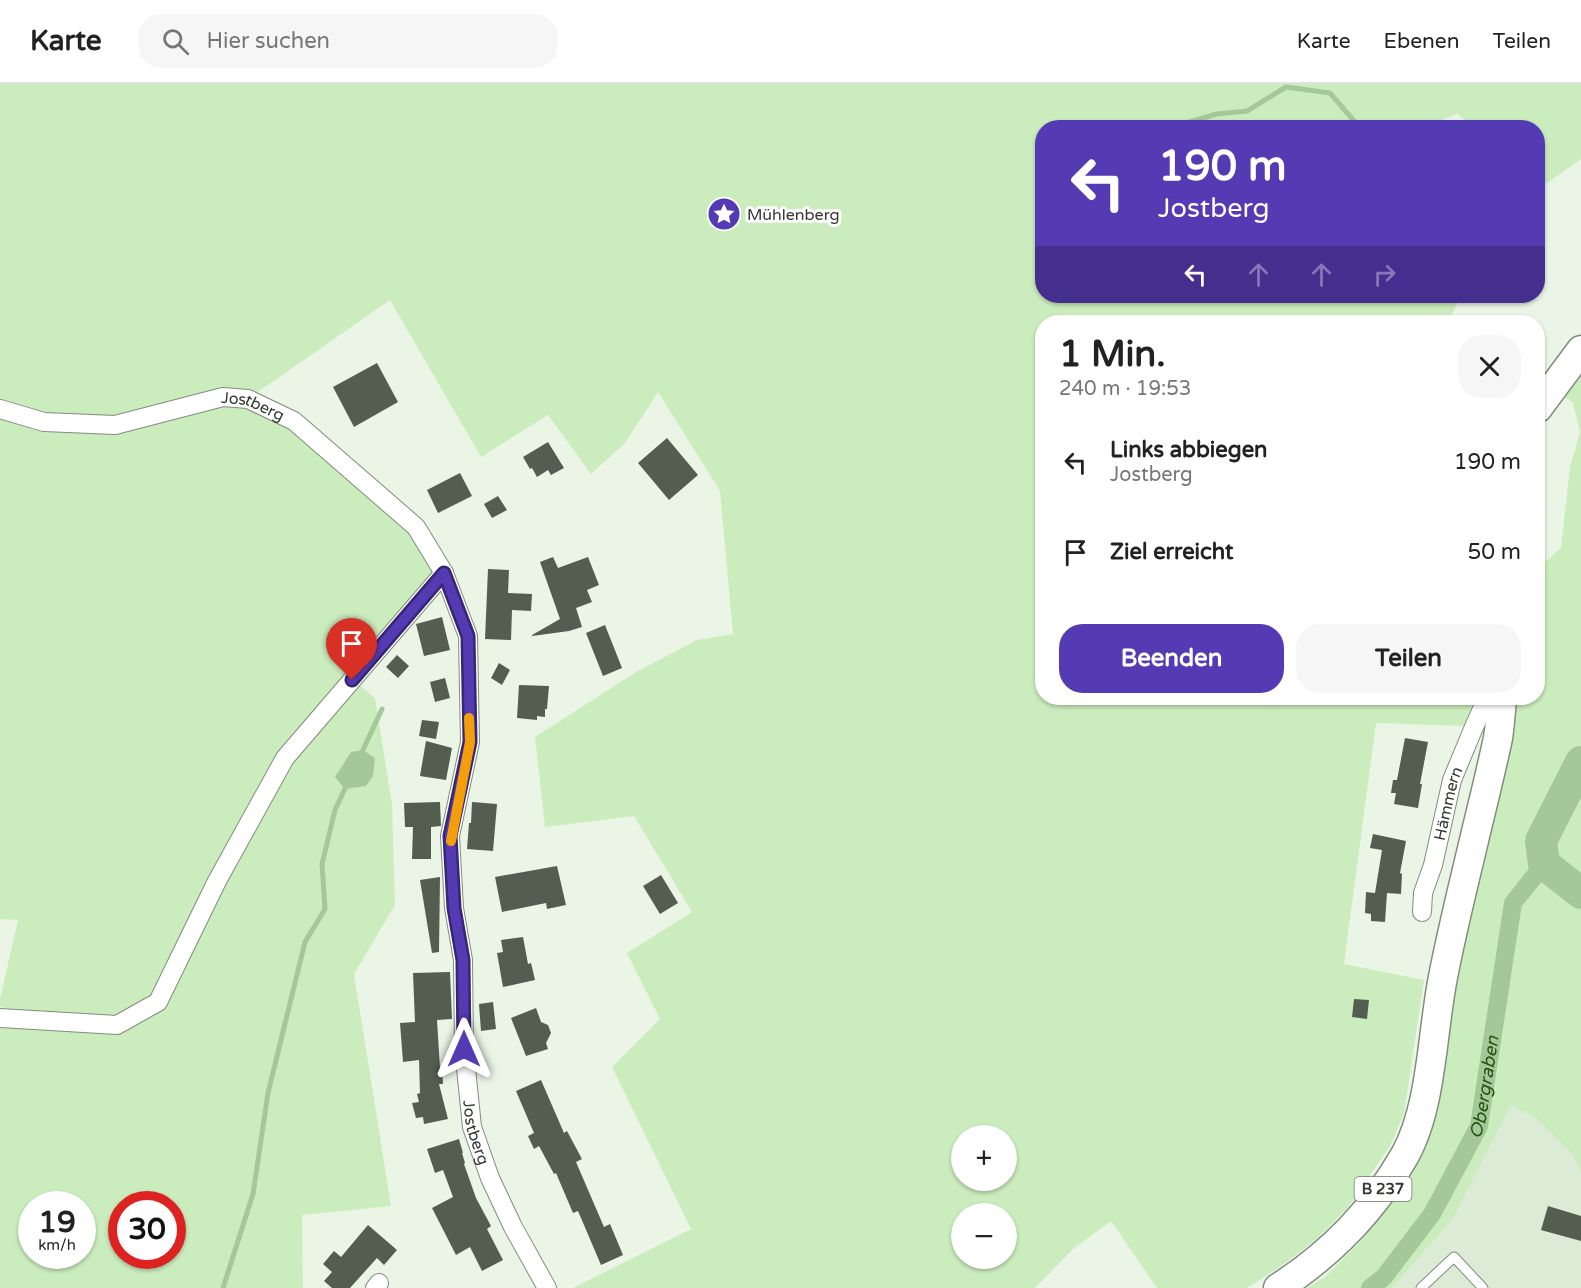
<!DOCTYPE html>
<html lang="de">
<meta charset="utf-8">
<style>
:root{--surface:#fff;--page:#f6f6f6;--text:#222;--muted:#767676;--line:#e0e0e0;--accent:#553bb3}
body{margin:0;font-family:"Varela Round",sans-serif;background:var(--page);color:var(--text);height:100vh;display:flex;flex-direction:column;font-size:22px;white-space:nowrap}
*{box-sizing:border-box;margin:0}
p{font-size:20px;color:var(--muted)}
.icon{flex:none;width:33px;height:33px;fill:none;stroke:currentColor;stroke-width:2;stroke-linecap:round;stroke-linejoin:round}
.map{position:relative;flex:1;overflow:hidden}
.details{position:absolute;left:1035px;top:231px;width:510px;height:390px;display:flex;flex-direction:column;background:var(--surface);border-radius:24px;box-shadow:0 2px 4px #0004}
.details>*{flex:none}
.banner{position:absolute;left:1035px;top:36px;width:510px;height:183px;border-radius:24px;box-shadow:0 2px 4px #0004;background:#553bb3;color:#fff;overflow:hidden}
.tools{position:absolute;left:951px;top:1041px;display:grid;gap:12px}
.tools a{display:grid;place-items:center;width:66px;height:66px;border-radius:50%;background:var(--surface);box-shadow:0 2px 4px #0004;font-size:30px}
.speed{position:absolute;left:18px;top:1107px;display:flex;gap:12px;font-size:30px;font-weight:700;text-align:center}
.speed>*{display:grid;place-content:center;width:78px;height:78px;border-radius:50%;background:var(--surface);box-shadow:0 2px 4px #0004;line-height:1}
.speed small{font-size:15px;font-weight:400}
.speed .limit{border:9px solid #d22;background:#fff;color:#111}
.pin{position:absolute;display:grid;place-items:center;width:51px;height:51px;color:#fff;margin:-62px -26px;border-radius:50% 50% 50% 0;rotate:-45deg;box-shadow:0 0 6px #0007}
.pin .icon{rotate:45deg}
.me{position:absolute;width:66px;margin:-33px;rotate:0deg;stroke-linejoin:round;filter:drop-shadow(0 0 4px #0008)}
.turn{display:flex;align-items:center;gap:21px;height:126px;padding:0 24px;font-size:27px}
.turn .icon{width:78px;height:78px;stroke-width:2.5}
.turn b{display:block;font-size:42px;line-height:51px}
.lanes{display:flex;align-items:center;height:57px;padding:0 24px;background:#0003;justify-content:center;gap:30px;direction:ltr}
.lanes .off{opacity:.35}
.round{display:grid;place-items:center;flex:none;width:63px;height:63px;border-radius:24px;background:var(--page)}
.overview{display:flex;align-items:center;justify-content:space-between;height:102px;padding:0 24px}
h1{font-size:36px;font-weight:700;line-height:45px}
.action{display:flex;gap:12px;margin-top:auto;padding:12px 24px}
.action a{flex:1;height:69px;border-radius:24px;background:var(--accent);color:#fff;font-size:24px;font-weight:700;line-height:69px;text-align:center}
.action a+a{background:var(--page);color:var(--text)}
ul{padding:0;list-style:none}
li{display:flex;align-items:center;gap:18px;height:90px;padding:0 24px}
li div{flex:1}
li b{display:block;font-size:22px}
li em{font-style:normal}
header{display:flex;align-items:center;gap:36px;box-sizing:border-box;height:84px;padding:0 30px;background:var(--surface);border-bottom:2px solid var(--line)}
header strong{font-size:28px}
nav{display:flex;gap:33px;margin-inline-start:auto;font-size:21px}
.search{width:420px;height:54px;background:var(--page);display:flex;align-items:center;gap:15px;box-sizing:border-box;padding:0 21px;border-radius:24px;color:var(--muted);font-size:22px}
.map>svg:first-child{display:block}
</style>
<header>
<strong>Karte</strong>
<div class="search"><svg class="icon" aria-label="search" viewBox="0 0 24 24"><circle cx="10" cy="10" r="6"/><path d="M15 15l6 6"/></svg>Hier suchen</div>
<nav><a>Karte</a><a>Ebenen</a><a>Teilen</a></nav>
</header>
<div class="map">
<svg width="1581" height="1204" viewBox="0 0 1581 1204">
<rect width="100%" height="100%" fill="#eaf5e6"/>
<path fill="#dcebd6" d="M1511 1020 1537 1035 1573 1071 1581 1088V1204H1392L1453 1135Z"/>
<path fill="#cbedbe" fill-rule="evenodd" d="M0 0H1581V75L1546 100 1538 93V44L1474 43 1457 30 1421 44H1042V212H1461L1448 238H1042V614H1482L1468 642 1376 639 1344 880 1424 896 1404 1030 1390 1062 1348 1123 1319 1153 1284 1180 1247 1204H1157L1111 1137 1073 1165 1035 1204H573L691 1145 612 983 660 935 627 869 692 828 634 732 545 743 535 653 636 588 697 556 733 550 720 407 658 308 625 359 591 390 548 331 481 373 390 216 248 315 294 337 416 443 444 489 352 595 375 614 392 720 395 821 354 890 391 1122 302 1131 303 1204H0V938L110 940 0 923V915L18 836 0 835ZM962 1052H1006V1096H962ZM32 1120H82V1172H32ZM122 1120H172V1172H122ZM962 1130H1006V1174H962Z
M1581 266V1088L1573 1071 1537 1035 1511 1021 1453 1135 1392 1204H1307L1325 1193 1360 1158 1411 1087 1454 902 1502 614H1538V482L1545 478 1561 464 1570 383 1580 348 1573 319 1551 304Z"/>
<path fill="#a5c898" d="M363 666 375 674 373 692 366 702 345 705 335 693 351 668Z"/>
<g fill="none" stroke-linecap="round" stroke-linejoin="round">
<path stroke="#a5c898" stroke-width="5" d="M1168 44 1217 30 1247 27 1286 3 1330 9 1360 44
M361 670 382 625
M223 1204 253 1110 268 1009 305 858 325 825 322 780 335 726 347 700"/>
<path stroke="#a5c898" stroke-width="18" id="s1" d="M1370 1204 1384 1193 1432 1130 1479 1042 1513 819 1544 780"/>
<path stroke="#a5c898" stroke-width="32" d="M1581 678 1541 757 1544 780 1581 809"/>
</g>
<path fill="#545e50" d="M377 279 398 318 354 343 333 303Z
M667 354 698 391 669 416 638 379Z
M548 358 564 384 551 391 548 386 537 393 532 384 530 385 523 373Z
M460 389 472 412 438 429 427 406Z
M498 412 507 426 492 434 484 420Z
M553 473 558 484 588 473 599 501 587 506 592 518 576 524 582 543 569 547 532 552V551L560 535 540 478Z
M488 485 509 486 508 509 532 510 531 527 512 526 511 556 485 555Z
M442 533 450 566 424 572 416 540Z
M605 541 622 584 603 592 586 549Z
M397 571 409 582 398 594 386 583Z
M499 579 510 586 502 601 491 594Z
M445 594 450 614 435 618 430 598Z
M519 601 549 602 547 625H545V633L537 632V636L517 634Z
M422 636 439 638 436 655 419 652Z
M1405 654 1428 658 1420 700H1422L1418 724 1394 720 1396 709H1391L1393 696H1397Z
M426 657 452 664 446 696 420 692Z
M440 718 441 742 431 743V775H412L413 743H405L404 719Z
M472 718 497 720 493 767 467 765 469 739H471Z
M1373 750 1406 757 1400 789 1402 790 1401 810 1387 809 1385 838 1371 837V830L1365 829 1366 808 1375 809 1382 766 1370 764Z
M557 782 566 821 547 825 546 819 502 828 495 793Z
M661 791 678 819 660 830 643 802Z
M440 793 439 868 432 869 420 796Z
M523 853 528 880 531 879 535 896 503 903 497 869 503 868 501 856Z
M450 888 452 935 437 936 440 984H442L443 1000H439L448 1035 424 1040 423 1033 416 1034 412 1019 419 1018 417 1010 420 1009 419 976 403 978 400 939 415 938 413 889Z
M1354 915 1369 916 1367 935 1352 933Z
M493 918 496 945 481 947 479 920Z
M536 924 541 938 548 941 551 949 546 959 548 965 526 972 511 934Z
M541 996 564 1049 567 1047 582 1075 576 1078 604 1143 610 1140 623 1171 601 1181 578 1127 573 1129 556 1089 554 1090 539 1062 534 1065 528 1052 534 1049 516 1007Z
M459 1055 463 1069H462L465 1079 464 1080 476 1114 491 1142 487 1145 503 1176 482 1187 470 1163 456 1171 432 1124 453 1113 443 1086 435 1089 427 1065Z
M1548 1122 1581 1132V1157L1541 1146Z
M368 1141 397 1166 384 1181 377 1174 350 1204H332L324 1197 332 1188 323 1180 334 1167 341 1173Z"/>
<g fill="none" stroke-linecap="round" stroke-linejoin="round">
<defs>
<path id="lane" d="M1421 1204 1454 1173 1483 1204"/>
<g id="street">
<path id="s2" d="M0 325 44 338 115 341 223 313 248 315 294 337 416 443 444 489 468 552 470 658 450 752 454 824 463 876 464 965 472 1043 490 1094 513 1143 547 1204"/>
<path id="s3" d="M1422 828 1423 809 1433 781 1452 696 1474 643 1487 614"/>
<path d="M0 934 117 941 158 918 217 797 285 674 444 489"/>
<path d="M375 1204 379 1199"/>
</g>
<path id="primary" d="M1538 324 1581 266
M1278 1204C1332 1169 1373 1127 1405 1071 1432 1023 1432 948 1443 893 1452 846 1464 799 1475 752 1483 719 1491 687 1498 654 1500 641 1501 627 1502 614"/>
</defs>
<use href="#lane" stroke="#818c7d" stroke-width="11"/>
<use href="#street" stroke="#818c7d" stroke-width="20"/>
<use href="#primary" stroke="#818c7d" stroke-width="31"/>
<use href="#lane" stroke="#fff" stroke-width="9"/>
<use href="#street" stroke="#fff" stroke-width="18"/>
<use href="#primary" stroke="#fff" stroke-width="28"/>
</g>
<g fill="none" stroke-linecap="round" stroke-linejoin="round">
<defs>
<path id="route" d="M352 596 444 489 468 552 470 658 450 752 454 824 463 876 464 965"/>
</defs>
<use href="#route" stroke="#372674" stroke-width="15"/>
<use href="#route" stroke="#553bb3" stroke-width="10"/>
<path stroke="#f59e0b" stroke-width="10" d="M451 757 470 658 469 634"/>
</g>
<defs>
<symbol id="sight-disc" viewBox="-11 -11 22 22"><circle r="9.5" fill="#553bb3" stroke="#fefefe"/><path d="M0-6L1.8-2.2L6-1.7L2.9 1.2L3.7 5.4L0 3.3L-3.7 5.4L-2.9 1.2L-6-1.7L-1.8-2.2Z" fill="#fff"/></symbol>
</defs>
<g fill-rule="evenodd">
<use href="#sight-disc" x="705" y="111" width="38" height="38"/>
</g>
<g text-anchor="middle" stroke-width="6" stroke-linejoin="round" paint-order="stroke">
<rect fill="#fefefe" stroke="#70736f" stroke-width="1.5" x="1354.5" y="1093" width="57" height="24" rx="4.5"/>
<g font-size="15" font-weight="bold" fill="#333832">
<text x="1383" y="1110">B 237</text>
</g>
<g font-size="16" fill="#333832" stroke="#fefefe" text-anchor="start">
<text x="747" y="136">Mühlenberg</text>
</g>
<g font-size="16" fill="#333832" stroke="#fefefe">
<text dy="6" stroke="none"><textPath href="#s2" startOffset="260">Jostberg</textPath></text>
<text dy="6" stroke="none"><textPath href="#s3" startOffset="112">Hämmern</textPath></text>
<text dy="6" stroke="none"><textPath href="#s2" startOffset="1088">Jostberg</textPath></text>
</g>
<g font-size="18" font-style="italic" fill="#26510f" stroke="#fefefe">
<text dy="6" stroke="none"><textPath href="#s1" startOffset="236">Obergraben</textPath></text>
</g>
</g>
</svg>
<div class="tools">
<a>+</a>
<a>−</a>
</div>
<div class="speed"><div>19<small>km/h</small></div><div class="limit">30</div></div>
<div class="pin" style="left:352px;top:596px;background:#d93025"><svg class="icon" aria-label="arrive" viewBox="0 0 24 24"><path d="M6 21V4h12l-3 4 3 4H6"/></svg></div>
<svg class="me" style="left:464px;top:965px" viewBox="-20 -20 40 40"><path d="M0-17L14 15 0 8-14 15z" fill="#553bb3" stroke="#fff" stroke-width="4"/></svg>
<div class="banner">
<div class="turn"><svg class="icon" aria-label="left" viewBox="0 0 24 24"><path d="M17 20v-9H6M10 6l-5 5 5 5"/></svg><div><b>190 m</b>Jostberg</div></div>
<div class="lanes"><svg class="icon" aria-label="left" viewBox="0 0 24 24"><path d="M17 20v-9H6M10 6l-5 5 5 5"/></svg><svg class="icon off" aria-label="ahead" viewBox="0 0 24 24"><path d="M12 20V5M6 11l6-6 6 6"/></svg><svg class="icon off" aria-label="ahead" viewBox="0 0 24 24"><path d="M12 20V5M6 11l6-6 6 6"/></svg><svg class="icon off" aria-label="right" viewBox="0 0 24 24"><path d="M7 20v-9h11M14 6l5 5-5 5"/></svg></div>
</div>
<section class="details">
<div class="overview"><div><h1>1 Min.</h1><p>240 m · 19:53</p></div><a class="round"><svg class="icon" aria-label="close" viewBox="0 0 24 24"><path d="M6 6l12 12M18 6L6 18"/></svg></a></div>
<ul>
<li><svg class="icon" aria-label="left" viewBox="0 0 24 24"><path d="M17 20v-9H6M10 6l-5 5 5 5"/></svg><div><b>Links abbiegen</b><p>Jostberg</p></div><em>190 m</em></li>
<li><svg class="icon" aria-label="arrive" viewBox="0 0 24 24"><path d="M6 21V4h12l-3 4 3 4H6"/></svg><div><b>Ziel erreicht</b></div><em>50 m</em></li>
</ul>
<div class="action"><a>Beenden</a><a>Teilen</a></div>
</section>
</div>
